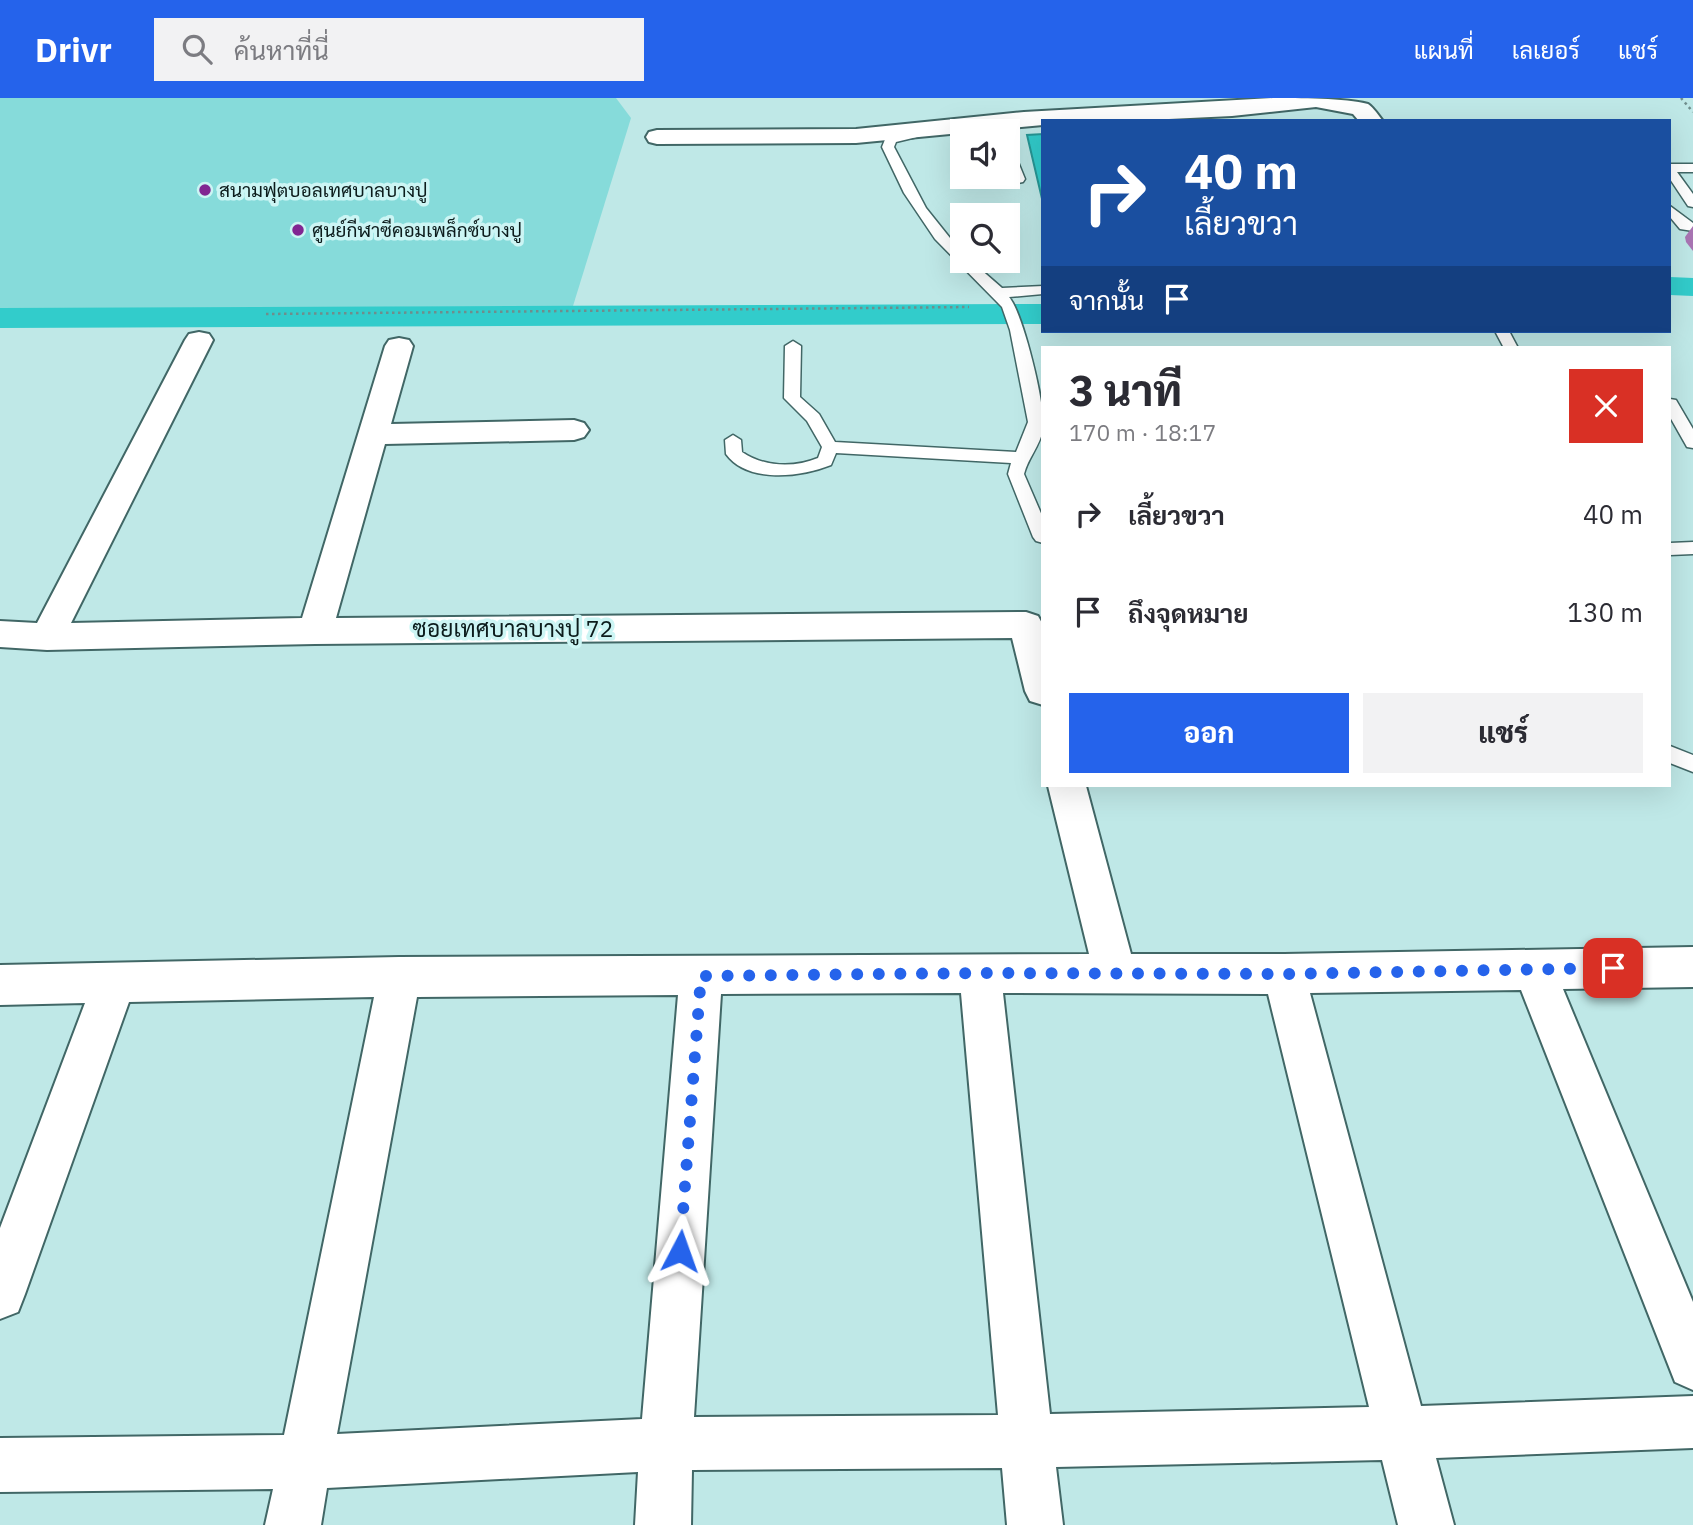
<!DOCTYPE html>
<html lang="th">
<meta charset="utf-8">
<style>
:root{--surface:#fff;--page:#f2f2f3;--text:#2b2b33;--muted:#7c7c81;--accent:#2563eb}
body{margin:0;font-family:"IBM Plex Sans",Sarabun,sans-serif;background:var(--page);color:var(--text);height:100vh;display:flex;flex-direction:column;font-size:26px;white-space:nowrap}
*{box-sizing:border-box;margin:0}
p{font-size:23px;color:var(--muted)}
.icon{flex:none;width:38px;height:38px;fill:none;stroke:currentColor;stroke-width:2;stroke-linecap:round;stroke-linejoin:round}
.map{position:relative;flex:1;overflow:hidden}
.drawer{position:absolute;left:1041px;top:248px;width:630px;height:441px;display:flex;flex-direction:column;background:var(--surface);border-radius:0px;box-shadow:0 7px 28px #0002}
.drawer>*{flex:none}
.hud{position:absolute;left:1041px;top:21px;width:630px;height:214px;border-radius:0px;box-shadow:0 7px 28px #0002;background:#1a4fa0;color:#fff;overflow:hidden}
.tools{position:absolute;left:950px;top:21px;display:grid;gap:14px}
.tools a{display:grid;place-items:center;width:70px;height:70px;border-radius:0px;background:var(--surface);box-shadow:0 7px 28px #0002;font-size:35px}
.pin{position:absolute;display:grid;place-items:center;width:60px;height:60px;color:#fff;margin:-30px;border-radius:14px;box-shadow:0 4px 10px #0006}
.me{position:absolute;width:77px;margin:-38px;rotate:4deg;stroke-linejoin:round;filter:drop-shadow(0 0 5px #0008)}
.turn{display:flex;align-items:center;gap:24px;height:147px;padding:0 28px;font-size:32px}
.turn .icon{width:91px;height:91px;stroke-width:2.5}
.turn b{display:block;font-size:49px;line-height:60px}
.then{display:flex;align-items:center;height:66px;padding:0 28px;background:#0003;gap:14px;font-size:26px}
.round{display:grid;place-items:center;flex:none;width:74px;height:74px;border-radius:0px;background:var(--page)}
.head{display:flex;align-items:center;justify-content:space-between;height:119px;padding:0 28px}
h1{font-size:42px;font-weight:800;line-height:52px}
.action{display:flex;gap:14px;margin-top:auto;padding:14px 28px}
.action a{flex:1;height:80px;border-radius:0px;background:var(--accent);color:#fff;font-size:28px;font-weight:800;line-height:80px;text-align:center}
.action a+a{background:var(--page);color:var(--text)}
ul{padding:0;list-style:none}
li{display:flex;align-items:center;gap:21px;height:98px;padding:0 28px}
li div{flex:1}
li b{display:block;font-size:26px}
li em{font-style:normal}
header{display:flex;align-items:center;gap:42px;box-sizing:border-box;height:98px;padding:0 35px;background:var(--accent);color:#fff}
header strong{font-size:33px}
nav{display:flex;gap:38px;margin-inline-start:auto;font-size:24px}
.search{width:490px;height:63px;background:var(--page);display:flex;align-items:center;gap:18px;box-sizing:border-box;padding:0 24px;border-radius:0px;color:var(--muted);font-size:26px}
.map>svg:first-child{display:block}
</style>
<header>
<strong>Drivr</strong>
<div class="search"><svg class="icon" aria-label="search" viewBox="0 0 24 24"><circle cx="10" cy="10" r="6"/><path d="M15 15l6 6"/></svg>ค้นหาที่นี่</div>
<nav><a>แผนที่</a><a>เลเยอร์</a><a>แชร์</a></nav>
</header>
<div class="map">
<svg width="1693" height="1427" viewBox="0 0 1693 1427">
<rect width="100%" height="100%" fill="#bfe8e7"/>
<path fill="#86dbda" d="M0 0H616L631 20 573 208 0 211Z"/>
<path fill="#32cccb" stroke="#279796" stroke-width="2" d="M1043 36V105L1027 37Z"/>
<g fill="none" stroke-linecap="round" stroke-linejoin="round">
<path fill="#32cccb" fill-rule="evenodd" d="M1670 179 1693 180V198L1670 197Z
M1043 206V226L0 230V210Z"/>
<defs>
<path id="service" d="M917 31 923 35 921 38 896 44 894 49 926 110 962 155V163H971L1002 190 1043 188V196L1009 199C1023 215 1046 309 1043 331 1040 348 1028 360 1024 376L1043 420V445L1036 443 1033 439 1008 376 1011 365 836 355 831 367C801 379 748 386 726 356L725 342 733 337 741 342 742 354C764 369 794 370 818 360L822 349 807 323 784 300 785 248 793 243 801 248 800 299 819 316 835 344 1016 354 1028 324 1010 232 1002 209 935 141 904 95 882 49 886 39Z
M1008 50 1014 54 1025 81 1023 84 1018 85C1005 80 1008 62 1008 50Z
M1670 66H1693V74H1677L1693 96V109L1688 108 1670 81Z
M1670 108 1693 125V133L1680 131 1670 119Z
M1495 233H1509L1518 250H1504Z
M1670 301 1676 302 1693 331V350L1687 349 1670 319Z
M1693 444V456L1670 457V445Z
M1670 648 1693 657V674L1670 665Z"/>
<path id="minor" d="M1273 0C1297 0 1346 0 1368 6 1373 9 1379 18 1383 23H1359L1353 16 1316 9 1232 18 1127 23H1043V27L856 45 657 46 649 44 646 39 649 34 657 32 856 31 1024 14Z
M199 234 209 236 213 242 71 525 302 520 385 248 389 242 399 240 409 242 413 248 391 326 574 322 584 325 589 332 584 339 574 342 385 346 336 520 1026 514 1038 518 1043 527V607L1030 603 1025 593 1012 540 315 546 47 552 0 549V523L37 525 185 242 189 236Z
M1048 688H1086L1131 856H1284L1693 849V889L1563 891 1693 1204V1292L1675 1284 1521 892 1310 895 1421 1308 1693 1298V1350L1436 1360 1454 1427H1398L1382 1362 1056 1369 1063 1427H1007L1002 1370 692 1372 691 1427H635L638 1374 327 1390 321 1427H265L273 1391 0 1394V1340L284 1337 374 899 129 904 25 1196 18 1214 0 1221V1130L85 905 0 907V867L399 859 1089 856ZM961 895 998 1317 694 1319 721 896ZM1003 895 1268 896 1369 1309 1050 1316ZM678 897 642 1321 337 1336 417 899Z"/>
</defs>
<use href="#service" stroke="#416766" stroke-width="3"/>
<use href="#minor" stroke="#416766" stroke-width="4"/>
<path stroke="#6f8d8c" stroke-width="2.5" stroke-dasharray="2.5 3.5" stroke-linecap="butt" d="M1681 0 1693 14
M266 216 969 209"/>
<use href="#service" fill="#fff" fill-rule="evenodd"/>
<use href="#minor" fill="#fff" fill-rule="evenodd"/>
</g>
<path fill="#a975b4" d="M1693 128V153L1686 144 1685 139Z"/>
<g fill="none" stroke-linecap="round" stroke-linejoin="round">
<path stroke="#2563eb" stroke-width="12" stroke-dasharray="0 21.6" d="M680 1153 701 878 980 875 1284 876 1613 870"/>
</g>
<g fill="#812692" stroke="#ccf5f4" stroke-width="2.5">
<circle cx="205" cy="92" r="7"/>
<circle cx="298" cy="132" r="7"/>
</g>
<g text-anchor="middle" stroke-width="7" stroke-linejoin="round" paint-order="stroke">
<g font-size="19" fill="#0c1c1c" stroke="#ccf5f4" text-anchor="start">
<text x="219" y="99">สนามฟุตบอลเทศบาลบางปู</text>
<text x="312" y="139">ศูนย์กีฬาซีคอมเพล็กซ์บางปู</text>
</g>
<g font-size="23" fill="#0c1c1c" stroke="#ccf5f4">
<text x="513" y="539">ซอยเทศบาลบางปู 72</text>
</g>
</g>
</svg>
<div class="tools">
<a><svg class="icon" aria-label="sound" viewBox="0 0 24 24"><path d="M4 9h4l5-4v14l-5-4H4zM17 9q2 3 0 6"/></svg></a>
<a><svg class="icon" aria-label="search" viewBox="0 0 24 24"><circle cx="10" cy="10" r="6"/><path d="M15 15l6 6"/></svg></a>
</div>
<div class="pin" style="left:1613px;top:870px;background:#d93025"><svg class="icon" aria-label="arrive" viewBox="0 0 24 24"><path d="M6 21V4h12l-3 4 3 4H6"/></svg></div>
<svg class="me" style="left:680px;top:1153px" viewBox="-20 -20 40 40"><path d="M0-17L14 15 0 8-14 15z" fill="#2563eb" stroke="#fff" stroke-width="4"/></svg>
<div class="hud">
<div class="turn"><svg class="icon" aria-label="right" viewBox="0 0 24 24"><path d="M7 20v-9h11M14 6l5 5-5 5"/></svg><div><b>40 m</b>เลี้ยวขวา</div></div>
<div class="then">จากนั้น<svg class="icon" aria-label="arrive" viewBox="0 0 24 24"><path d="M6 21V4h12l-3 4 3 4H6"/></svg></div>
</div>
<section class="drawer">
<div class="head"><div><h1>3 นาที</h1><p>170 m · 18:17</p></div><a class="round" style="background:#d93025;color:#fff"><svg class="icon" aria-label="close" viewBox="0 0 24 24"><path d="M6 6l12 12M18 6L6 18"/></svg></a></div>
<ul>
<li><svg class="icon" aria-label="right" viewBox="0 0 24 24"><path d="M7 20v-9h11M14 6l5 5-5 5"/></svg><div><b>เลี้ยวขวา</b></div><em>40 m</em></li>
<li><svg class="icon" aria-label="arrive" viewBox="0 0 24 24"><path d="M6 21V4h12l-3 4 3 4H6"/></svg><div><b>ถึงจุดหมาย</b></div><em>130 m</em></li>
</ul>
<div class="action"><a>ออก</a><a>แชร์</a></div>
</section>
</div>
